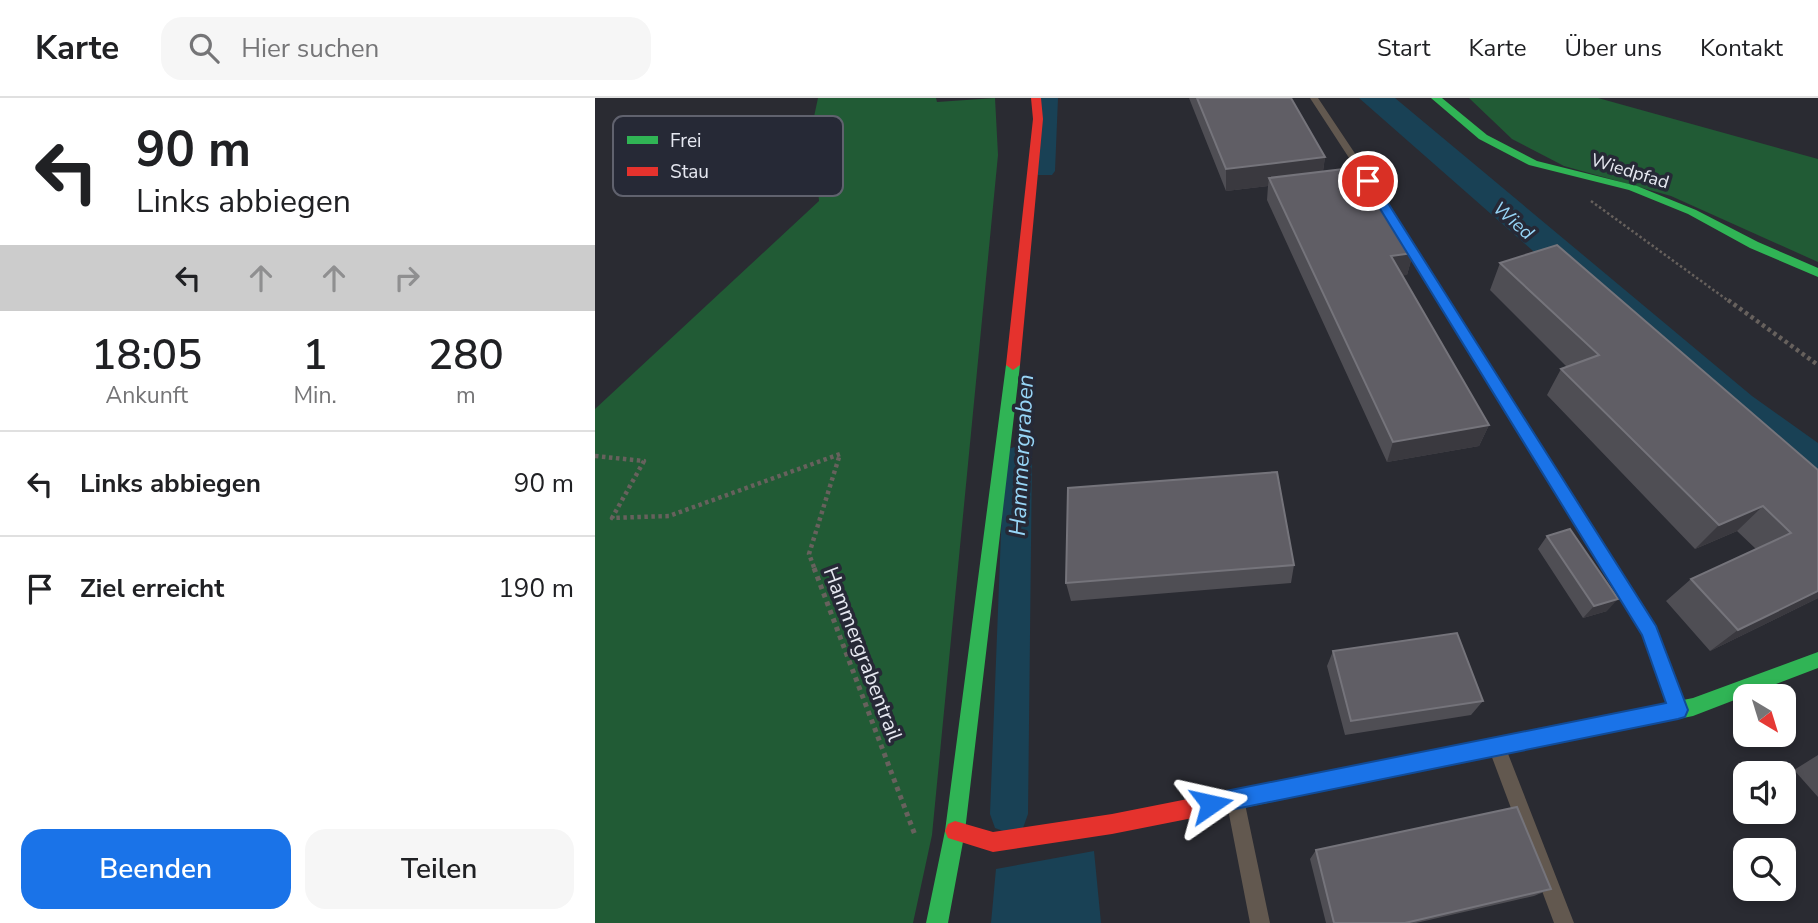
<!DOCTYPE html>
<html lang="de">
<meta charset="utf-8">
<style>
:root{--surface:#fff;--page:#f6f6f6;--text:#202124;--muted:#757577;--line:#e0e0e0;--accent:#1a73e8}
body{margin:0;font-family:"Nunito Sans",sans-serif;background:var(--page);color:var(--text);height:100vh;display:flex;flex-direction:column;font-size:26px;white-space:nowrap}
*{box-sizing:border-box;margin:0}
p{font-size:23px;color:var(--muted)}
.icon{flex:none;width:38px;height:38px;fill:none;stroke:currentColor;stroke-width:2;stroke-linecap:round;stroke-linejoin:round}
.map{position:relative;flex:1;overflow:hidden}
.drawer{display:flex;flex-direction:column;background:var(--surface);width:595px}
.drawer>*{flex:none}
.banner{background:#fff;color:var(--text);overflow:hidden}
.needle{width:46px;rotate:142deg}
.fabs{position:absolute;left:1138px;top:586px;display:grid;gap:14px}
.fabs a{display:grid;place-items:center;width:63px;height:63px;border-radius:14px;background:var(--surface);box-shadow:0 4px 10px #0003;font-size:35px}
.pin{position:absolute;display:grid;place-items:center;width:60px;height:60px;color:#fff;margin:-30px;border:4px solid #fff;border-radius:50%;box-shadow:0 2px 7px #0007}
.me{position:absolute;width:77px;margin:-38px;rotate:79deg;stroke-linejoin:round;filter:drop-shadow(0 0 5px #0008)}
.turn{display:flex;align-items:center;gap:24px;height:147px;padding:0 21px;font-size:32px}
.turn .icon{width:91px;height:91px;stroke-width:2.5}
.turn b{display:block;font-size:49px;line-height:60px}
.lanes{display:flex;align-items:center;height:66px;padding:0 21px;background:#0003;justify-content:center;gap:35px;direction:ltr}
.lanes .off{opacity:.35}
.eta{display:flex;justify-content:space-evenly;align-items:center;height:119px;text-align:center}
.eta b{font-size:42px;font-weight:600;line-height:49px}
.cta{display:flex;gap:14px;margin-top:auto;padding:14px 21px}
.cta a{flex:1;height:80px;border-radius:21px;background:var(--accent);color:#fff;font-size:28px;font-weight:600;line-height:80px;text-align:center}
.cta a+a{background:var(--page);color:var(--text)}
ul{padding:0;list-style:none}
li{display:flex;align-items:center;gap:21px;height:105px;padding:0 21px;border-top:2px solid var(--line)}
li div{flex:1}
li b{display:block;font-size:26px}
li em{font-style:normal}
header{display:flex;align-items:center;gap:42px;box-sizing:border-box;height:98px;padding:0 35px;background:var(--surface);border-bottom:2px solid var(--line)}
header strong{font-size:33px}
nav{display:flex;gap:38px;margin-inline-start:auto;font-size:24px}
.search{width:490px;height:63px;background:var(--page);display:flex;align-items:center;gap:18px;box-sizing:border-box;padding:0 24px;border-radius:21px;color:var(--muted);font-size:26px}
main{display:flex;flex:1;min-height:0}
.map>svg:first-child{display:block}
</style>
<header>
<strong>Karte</strong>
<div class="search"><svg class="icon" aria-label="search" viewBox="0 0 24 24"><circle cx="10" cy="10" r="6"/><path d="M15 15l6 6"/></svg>Hier suchen</div>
<nav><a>Start</a><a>Karte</a><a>Über uns</a><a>Kontakt</a></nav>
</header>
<main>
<section class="drawer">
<div class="banner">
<div class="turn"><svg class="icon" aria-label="left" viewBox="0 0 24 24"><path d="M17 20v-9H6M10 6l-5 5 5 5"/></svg><div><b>90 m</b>Links abbiegen</div></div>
<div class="lanes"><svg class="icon" aria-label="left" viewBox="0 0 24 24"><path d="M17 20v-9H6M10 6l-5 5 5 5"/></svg><svg class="icon off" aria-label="ahead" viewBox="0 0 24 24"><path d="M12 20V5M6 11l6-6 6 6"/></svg><svg class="icon off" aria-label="ahead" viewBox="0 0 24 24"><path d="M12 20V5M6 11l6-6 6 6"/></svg><svg class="icon off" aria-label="right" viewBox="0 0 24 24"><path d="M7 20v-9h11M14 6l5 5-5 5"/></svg></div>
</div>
<div class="eta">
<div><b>18:05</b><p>Ankunft</p></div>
<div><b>1</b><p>Min.</p></div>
<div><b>280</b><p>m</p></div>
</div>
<ul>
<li><svg class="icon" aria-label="left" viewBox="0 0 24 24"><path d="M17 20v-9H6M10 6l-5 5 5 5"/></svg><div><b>Links abbiegen</b></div><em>90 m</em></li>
<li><svg class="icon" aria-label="arrive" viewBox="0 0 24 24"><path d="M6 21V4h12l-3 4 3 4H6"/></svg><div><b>Ziel erreicht</b></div><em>190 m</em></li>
</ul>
<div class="cta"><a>Beenden</a><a>Teilen</a></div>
</section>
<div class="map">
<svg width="1223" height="825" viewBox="0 0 1223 825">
<rect width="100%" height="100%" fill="#2a2b32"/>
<path fill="#215b35" d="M223 0H341L342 4 400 0 403 57 337 737 318 825H0V311L224 103 217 28Z
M874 0H1003L1223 61V164L1076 98 969 68 917 41Z"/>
<path fill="#194155" d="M764 0H800L1157 298 1223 345V398L1169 356Z
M499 753 506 825H396L401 771Z"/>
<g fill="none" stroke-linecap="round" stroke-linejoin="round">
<path fill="#194155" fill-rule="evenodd" d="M445 0H463L460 73 457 77H443L440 73Z
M423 348 433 351 437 359 433 716 428 730 414 735 400 730 395 716 409 359 413 351Z"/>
<path stroke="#67615d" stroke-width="2.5" stroke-dasharray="2.5 2.5" stroke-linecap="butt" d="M996 103 1135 204"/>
<path stroke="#67615d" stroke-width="4.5" stroke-dasharray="3.5 3.5" stroke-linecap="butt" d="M1133 202 1223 267
M0 358 49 363 17 420 74 418 245 356 214 456 220 472"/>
<path stroke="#67615d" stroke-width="5" stroke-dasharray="4.5 4.5" stroke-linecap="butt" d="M219 470 320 737"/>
<path fill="#62584f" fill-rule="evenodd" d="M715 0H723L779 84 777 86H771Z
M797 119 802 122 1061 529 1090 607 1088 613 1082 615 1076 613 1048 537 792 122Z
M904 645 910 648 979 825H959L895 654 898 648Z
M641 697 647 700 650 706 675 825H655L632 706 635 700Z"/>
<path fill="#30b455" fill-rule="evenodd" d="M836 0H847L892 37 942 63 1042 88 1101 112 1163 144 1223 170V179L1155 150 1093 116 1034 92 934 67 884 41Z
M418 262 425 267 370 733 353 825H331L350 733 411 267Z
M1223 554V570L1098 618 618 716 611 713 608 706 611 699 618 696 1098 600Z"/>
<path fill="#e5322d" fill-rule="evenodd" d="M436 0H446L448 21 425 267 418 272 411 267 438 21Z
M618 696 625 699 628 706 625 713 618 716 517 736 398 754 353 740 350 733 353 726 360 723 398 734 517 716Z"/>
</g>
<path fill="#4f4e54" d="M594 0H696L730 59 728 73 818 155 812 177H807L894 327 884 348 792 364 672 102 673 88 631 93Z
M905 165 1223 372V500L1115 553 1071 503 1096 481 1161 451 1142 433 1100 451 952 297 966 271 972 269 895 192Z
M952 438 1012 513 988 520 943 451Z
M699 467 696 485 476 503 471 485Z
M738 553 888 603 876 617 750 637 732 568Z
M1223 657V699L1199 672Z
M721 752 956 791 939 798 821 825H731L715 761Z"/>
<path fill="#3a393f" d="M730 59 727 81 674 80 673 88 631 93V71Z
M818 155 812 177 790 180 796 158Z
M894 327 884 348 792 364 798 344Z
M1168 408 1142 433 1100 451 1124 427Z
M1223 493V500L1115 553 1143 532Z
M1023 501 1012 513 988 520 999 508Z"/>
<path fill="#605e65" stroke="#75747b" stroke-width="2" d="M602 0H696L730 59 631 71Z
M765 69 818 155 796 158 894 327 798 344 674 80Z
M962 147 1223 372V493L1143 532 1096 481 1196 435 1168 408 1124 427 966 271 1004 257 905 165Z
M682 374 699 467 471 485 473 390Z
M975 431 1023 501 999 508 952 438Z
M862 535 888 603 756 623 738 553Z
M922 709 956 791 810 825H739L721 752Z"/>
<path fill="#1a73e8" stroke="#114b97" stroke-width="2" d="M773 80 779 83 1061 528 1093 612 1090 619 1083 621 616 716 608 713 605 706 608 699 616 696 1071 605 1047 537 768 83Z"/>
<g text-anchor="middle" stroke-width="7" stroke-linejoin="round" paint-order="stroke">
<g font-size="18" fill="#e6e8f1" stroke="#262936">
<text transform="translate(1035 73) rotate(17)" y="6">Wiedpfad</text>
</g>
<g font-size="19" font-style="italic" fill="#97d5f6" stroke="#262936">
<text transform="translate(919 122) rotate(41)" y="7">Wied</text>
</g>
<g font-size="21" fill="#e6e8f1" stroke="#262936">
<text transform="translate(268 556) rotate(69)" y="7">Hammergrabentrail</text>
</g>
<g font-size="23" font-style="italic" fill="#97d5f6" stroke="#262936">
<text transform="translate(426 357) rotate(-87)" y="8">Hammergraben</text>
</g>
</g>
<rect x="18" y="18" width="230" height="80" rx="10" fill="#262936" stroke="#60626e" stroke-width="2"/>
<rect x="32" y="38" width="31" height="8" fill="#30b455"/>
<rect x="32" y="69" width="31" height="9" fill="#e5322d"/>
<g font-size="19" fill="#e6e8f1">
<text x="75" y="49">Frei</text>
<text x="75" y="80">Stau</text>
</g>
</svg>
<div class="fabs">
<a><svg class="needle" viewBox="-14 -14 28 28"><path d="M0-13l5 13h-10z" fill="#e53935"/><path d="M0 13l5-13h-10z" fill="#757577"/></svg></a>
<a><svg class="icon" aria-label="sound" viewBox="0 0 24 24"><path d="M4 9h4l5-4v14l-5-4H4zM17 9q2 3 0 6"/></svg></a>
<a><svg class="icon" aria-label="search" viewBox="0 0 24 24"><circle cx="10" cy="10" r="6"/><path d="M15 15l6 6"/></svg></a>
</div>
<div class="pin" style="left:773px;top:83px;background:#d93025"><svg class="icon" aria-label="arrive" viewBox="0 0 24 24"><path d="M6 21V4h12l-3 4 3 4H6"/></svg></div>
<svg class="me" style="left:616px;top:706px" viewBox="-20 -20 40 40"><path d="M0-17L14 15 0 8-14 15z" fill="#1a73e8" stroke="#fff" stroke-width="4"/></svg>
</div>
</main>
